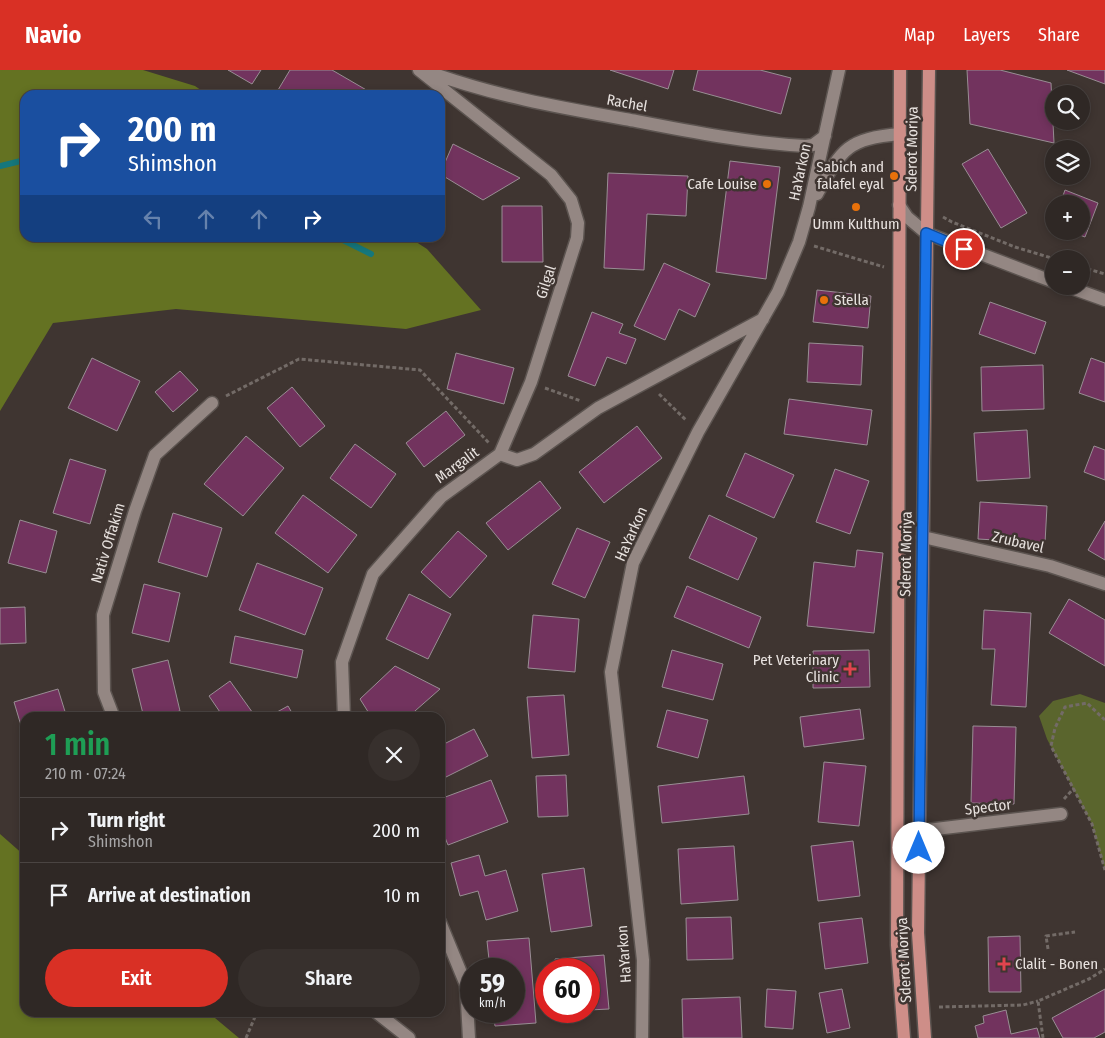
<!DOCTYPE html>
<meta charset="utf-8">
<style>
:root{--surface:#2f2825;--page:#37302d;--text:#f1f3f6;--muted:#a7a6a7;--line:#4a4442;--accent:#d93025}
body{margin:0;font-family:"Fira Sans Condensed",sans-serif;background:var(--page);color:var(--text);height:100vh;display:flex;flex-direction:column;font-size:19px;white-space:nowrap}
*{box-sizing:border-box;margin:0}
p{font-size:16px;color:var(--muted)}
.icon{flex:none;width:28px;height:28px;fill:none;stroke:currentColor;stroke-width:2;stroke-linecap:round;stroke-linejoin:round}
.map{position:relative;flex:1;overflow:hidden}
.drawer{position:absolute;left:20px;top:642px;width:425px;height:305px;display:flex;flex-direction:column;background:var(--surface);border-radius:15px;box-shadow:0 2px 8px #0003,0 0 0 1px var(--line)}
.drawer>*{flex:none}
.hud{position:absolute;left:20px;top:20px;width:425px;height:152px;border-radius:15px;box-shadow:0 2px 8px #0003,0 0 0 1px var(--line);background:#1a4fa0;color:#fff;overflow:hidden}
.fabs{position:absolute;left:1045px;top:15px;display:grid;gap:10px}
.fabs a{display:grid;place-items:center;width:45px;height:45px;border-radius:50%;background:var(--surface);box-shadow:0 2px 8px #0003,0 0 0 1px var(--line);font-size:25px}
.speed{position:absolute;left:460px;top:888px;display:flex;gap:10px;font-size:25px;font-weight:700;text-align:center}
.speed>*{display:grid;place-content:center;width:65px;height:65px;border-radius:50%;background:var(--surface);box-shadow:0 2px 8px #0003,0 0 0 1px var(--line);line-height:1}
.speed small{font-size:12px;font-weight:400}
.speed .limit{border:8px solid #d22;background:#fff;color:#111}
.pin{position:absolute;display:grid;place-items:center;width:42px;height:42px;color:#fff;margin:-21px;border:2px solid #fff;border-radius:50%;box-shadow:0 1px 5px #0007}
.me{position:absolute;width:55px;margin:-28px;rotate:0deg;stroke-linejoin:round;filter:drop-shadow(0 0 4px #0008)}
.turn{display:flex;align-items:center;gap:18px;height:105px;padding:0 25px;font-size:22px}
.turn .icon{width:65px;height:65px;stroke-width:2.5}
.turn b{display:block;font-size:35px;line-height:42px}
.lanes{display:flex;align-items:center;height:48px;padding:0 25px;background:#0003;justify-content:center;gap:25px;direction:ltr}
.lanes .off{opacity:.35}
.round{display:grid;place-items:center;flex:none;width:52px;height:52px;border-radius:26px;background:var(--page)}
.summary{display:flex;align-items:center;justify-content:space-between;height:85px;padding:0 25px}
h1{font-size:30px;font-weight:600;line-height:38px;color:#1e9e55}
.cta{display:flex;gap:10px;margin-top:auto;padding:10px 25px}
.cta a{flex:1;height:58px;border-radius:30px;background:var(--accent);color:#fff;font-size:20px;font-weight:600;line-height:58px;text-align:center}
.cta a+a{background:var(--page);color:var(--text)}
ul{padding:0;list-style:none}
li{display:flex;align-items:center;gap:15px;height:65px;padding:0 25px;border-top:1px solid var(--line)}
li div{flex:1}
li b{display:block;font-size:19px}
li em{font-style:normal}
header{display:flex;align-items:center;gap:30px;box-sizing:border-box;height:70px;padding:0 25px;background:var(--accent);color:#fff}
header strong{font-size:24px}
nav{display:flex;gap:28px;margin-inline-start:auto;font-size:18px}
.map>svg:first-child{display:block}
</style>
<header>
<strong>Navio</strong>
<nav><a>Map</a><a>Layers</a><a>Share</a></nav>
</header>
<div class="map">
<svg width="1105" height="968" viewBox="0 0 1105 968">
<rect width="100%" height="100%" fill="#3f3531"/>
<path fill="#5a652d" d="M1080 624 1105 633V800L1092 754 1047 669 1039 646 1053 631Z"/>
<path fill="#647222" d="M0 0H143L195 16 208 25H25V168H410L427 179 481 240 406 259 176 239 53 253 0 341Z
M0 764 25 786V942L209 943 239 968H0Z"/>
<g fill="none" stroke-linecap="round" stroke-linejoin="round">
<path stroke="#15777c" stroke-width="6" d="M0 96 25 90
M339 168 371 184"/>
</g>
<path fill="#72335e" stroke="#998e94" d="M228 0H261L252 14Z
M290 0H332L375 25H275Z
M610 0H674L668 19Z
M698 0H760L791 8 781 44 693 20Z
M967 0H1000L1051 13 1054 73 970 54Z
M1067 0H1105V14Z
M453 74 520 108 483 130 440 104Z
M988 79 1027 143 1001 158 962 94Z
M730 91 780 97 766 209 716 202Z
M608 103 688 106 686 146 647 144 644 200 604 198Z
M1065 120 1098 133 1085 167 1069 161H1081V134H1060Z
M502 136H542L543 192H502Z
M664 193 710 214 695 247 679 239 665 270 634 256Z
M817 220 871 226 868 258 813 252Z
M990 232 1046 252 1035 284 979 264Z
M592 242 623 254 619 263 636 269 626 294 607 287 595 316 568 306Z
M809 273 863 276 861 315 807 312Z
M456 283 514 298 504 334 447 319Z
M92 288 140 311 117 361 68 338Z
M1091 288 1105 293V332L1079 323Z
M1043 295 1044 339 982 341 981 297Z
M180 301 198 320 173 342 155 322Z
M292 317 325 356 300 377 267 338Z
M789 329 872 340 867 375 784 364Z
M446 341 465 365 424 397 406 373Z
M637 356 662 388 604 433 579 402Z
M1027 360 1030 408 977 411 974 363Z
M246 366 284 398 243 446 204 414Z
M355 374 396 404 371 438 330 408Z
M1094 376 1105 380V410L1084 402Z
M745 383 794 405 774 448 726 426Z
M70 389 106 400 90 454 53 443Z
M835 399 869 411 850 464 816 452Z
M540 411 561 438 508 480 486 453Z
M303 425 357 465 328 503 275 463Z
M980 432 1047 436 1045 473 978 469Z
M173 443 222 458 207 507 158 492Z
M709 445 757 468 738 510 689 488Z
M20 450 57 461 46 503 8 493Z
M1105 451V490L1088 480Z
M577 458 610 472 585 528 552 514Z
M458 461 487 486 450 528 421 502Z
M857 480 883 483 874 563 807 556 814 492 855 497Z
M257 493 323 518 305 565 239 540Z
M144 514 180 523 169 572 132 563Z
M687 516 761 547 749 578 674 547Z
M409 524 451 544 428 589 386 569Z
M1069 529 1105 550V596L1049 563Z
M25 537 26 573 0 574V538Z
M984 540 1031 543 1026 637 991 635 995 579H982Z
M533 545 579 549 575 602 528 598Z
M235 566 303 580 297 608 230 593Z
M672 580 723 594 713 630 662 617Z
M869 580 870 617 813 618V581Z
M168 590 180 641 144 648 132 599Z
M395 596 440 619 407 648H372L360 629Z
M230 611 255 646 253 648H224L209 626Z
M58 619 67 648H25V669L14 632Z
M564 625 569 685 532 688 527 627Z
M288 636 295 648H266Z
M860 639 864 669 804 677 800 647Z
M667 640 708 650 698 688 657 677Z
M973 656 1016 657 1014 734 971 733Z
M474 659 488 686 440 710V676Z
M824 692 866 696 859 756 818 752Z
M566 705 568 746 538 747 536 706Z
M744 706 749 744 662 753 658 716Z
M491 710 508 752 448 775 440 755V729Z
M853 771 860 826 818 831 811 776Z
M734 776 738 830 681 834 678 779Z
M479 785 485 806 506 800 518 841 486 850 478 821 460 826 451 793Z
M584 798 592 856 551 862 542 804Z
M731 847 733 889 687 890 686 848Z
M862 848 868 893 825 899 819 853Z
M1020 866 1021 922H989L988 867Z
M529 868 536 953 495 956 493 941H514V899H490L487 871Z
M604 885 609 939 589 940V899H556L555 889Z
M767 919 796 921 793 959 765 957Z
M842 919 850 958 827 963 819 923Z
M1105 919V962L1094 968H1063L1052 948Z
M740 927 742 968H683L682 929Z
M1006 940 1011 964 1037 958 1040 968H978L975 956 984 953 983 946Z"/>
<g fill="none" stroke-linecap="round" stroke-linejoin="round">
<defs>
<path id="minor" d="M419 0 551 105 571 130 578 153 577 168 531 312 500 384
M426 1C497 27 563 38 636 51 692 62 749 73 806 76L813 75 825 66
M817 124C842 79 846 69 900 64
M899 135 907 147 926 163 1054 212
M1066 216 1105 230
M500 384 517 390 534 384 598 338 763 249
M923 467 1050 496 1105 514
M114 648 104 622 103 545 135 441 155 385 212 333
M344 648 342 592 373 504 441 427 500 384
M919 761 1061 744
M440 852 466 915 469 968
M376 942 409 968
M642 968 643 890 611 602 633 493 698 362 778 222 799 172 809 137 839 0"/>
<path id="major" d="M900 0 897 875 904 968
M925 968 918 863 929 0"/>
</defs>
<use href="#minor" stroke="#5c5450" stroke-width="15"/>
<use href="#major" stroke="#5c5450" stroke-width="15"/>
<path stroke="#736b67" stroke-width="3" stroke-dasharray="4 2.5" stroke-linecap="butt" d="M943 147 952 152 1015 177 1055 189
M814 176 884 197
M1081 197 1105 204
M545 318 581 331
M659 324 687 351
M226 326 299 289 420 300 489 373
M1105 650 1087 633 1065 637 1055 658 1051 676 1092 754 1105 800
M1064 729 1074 718
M1048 879 1046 866 1075 862
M939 937 1023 935 1038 931
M246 968 257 942
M1043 968 1038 931 1089 909 1105 899"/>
<use href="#minor" stroke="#948783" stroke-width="12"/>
<use href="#major" stroke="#ce8e88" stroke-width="12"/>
</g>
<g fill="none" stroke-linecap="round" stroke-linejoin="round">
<defs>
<path id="route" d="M919 778 926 163 964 179"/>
</defs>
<use href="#route" stroke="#114b97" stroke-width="12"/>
<use href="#route" stroke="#1a73e8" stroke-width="9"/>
</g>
<g fill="#e8710a" stroke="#3f3531" stroke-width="2">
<circle cx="894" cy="106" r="5"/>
<circle cx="767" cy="114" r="5"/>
<circle cx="856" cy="137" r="5"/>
<circle cx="824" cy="230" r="5"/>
</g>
<g fill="#e0444e" stroke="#3f3531" stroke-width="2">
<path d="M847.5 591.5h5v5h5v5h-5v5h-5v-5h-5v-5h5z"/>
<path d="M1001.5 886.5h5v5h5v5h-5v5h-5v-5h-5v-5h5z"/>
</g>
<g text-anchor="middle" stroke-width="5" stroke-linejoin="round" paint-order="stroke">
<g font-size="15" fill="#e8e2df" stroke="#3f3531">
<text transform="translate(627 33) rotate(10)" y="5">Rachel</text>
<text transform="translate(912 79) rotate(-89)" y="5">Sderot Moriya</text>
<text transform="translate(800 102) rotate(-78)" y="5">HaYarkon</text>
<text transform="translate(546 212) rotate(-72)" y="5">Gilgal</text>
<text transform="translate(457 395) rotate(-36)" y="5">Margalit</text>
<text transform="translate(631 464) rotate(-66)" y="5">HaYarkon</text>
<text transform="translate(1018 472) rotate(13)" y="5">Zrubavel</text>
<text transform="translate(108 473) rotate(-73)" y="5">Nativ Offakim</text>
<text transform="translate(906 484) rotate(-89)" y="5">Sderot Moriya</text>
<text transform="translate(988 737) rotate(-7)" y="5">Spector</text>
<text transform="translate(624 884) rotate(-94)" y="5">HaYarkon</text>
<text transform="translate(904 890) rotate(-93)" y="5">Sderot Moriya</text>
</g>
<g font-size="15" fill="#e8e2df" stroke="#3f3531" text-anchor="end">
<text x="884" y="102">Sabich and<tspan x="884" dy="17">falafel eyal</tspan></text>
<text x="757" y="119">Cafe Louise</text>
<text x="856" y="159" text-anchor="middle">Umm Kulthum</text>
<text x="834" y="235" text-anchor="start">Stella</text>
<text x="839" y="595">Pet Veterinary<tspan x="839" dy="17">Clinic</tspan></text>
<text x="1015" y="899" text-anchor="start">Clalit - Bonen</text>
</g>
</g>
</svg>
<div class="fabs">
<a><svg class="icon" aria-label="search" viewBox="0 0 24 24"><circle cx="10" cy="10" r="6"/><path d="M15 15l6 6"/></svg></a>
<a><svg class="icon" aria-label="layers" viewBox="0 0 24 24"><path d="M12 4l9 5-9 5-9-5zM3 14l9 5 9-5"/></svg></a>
<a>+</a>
<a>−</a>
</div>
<div class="speed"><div>59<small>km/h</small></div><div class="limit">60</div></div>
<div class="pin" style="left:964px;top:179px;background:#d93025"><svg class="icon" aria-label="arrive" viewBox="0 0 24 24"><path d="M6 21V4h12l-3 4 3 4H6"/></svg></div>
<svg class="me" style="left:919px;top:778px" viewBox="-20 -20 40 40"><circle r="19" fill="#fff"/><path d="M0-13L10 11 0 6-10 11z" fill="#1a73e8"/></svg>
<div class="hud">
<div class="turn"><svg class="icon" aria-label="right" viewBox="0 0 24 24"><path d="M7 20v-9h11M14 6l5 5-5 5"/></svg><div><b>200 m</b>Shimshon</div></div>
<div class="lanes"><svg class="icon off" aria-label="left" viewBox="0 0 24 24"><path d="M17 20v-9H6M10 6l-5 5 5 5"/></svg><svg class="icon off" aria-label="ahead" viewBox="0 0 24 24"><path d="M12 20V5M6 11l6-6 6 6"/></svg><svg class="icon off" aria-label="ahead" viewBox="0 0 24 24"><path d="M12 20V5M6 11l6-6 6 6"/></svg><svg class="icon" aria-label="right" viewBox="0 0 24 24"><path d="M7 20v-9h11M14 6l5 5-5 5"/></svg></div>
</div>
<section class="drawer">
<div class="summary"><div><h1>1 min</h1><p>210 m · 07:24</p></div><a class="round"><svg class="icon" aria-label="close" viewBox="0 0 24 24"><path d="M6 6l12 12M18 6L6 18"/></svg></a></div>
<ul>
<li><svg class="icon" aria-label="right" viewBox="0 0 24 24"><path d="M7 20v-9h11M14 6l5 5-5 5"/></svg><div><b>Turn right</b><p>Shimshon</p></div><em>200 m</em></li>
<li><svg class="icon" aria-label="arrive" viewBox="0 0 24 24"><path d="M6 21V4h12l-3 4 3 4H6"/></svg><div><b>Arrive at destination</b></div><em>10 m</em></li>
</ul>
<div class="cta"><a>Exit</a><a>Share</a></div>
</section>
</div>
